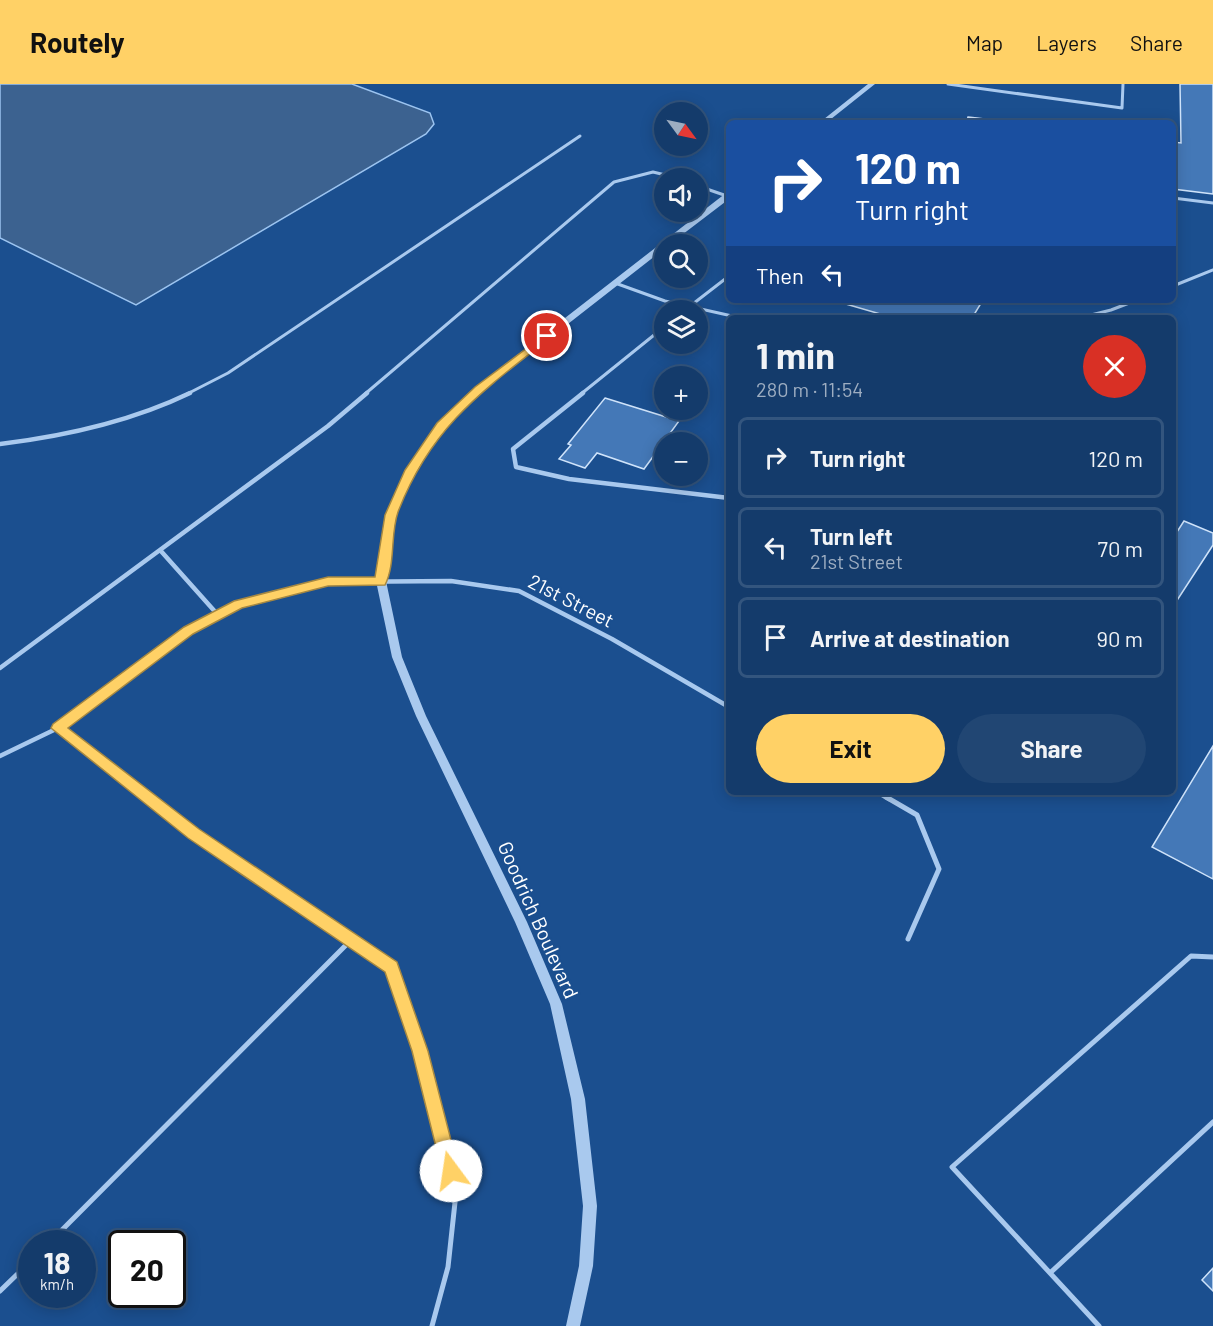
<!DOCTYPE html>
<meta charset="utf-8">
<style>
:root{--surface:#143b6b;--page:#214673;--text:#f1f3f6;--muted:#9dadc1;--line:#33557e;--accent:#ffd166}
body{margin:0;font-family:Barlow,sans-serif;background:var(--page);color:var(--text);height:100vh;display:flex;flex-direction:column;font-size:22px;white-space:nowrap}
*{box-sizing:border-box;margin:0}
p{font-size:20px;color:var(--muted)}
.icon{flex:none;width:33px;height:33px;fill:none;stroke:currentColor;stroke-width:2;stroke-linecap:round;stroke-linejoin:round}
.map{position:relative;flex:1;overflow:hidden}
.drawer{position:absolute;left:726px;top:231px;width:450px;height:480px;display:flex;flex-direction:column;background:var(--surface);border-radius:9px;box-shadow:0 3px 15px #0003,0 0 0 2px var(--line)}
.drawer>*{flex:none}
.top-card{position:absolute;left:726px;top:36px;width:450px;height:183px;border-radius:9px;box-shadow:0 3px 15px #0003,0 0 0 2px var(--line);background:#1a4fa0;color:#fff;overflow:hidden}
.needle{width:39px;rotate:123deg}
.fabs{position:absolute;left:654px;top:18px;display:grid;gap:12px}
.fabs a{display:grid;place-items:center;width:54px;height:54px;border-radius:50%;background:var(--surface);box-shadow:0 3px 15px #0003,0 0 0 2px var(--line);font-size:30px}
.speed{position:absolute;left:18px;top:1146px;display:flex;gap:12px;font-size:30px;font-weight:700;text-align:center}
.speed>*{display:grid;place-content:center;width:78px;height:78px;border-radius:50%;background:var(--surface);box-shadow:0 3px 15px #0003,0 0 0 2px var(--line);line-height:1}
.speed small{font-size:15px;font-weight:400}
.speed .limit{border:3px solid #111;border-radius:9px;background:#fff;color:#111}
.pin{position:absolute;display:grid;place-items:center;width:51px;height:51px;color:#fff;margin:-26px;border:3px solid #fff;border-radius:50%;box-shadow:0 2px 6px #0007}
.me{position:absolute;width:66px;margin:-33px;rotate:346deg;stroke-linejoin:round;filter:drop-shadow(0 0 4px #0008)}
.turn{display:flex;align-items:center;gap:21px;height:126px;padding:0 30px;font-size:27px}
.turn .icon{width:78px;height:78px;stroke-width:2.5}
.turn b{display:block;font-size:42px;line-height:51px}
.then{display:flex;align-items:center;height:57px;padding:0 30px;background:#0003;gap:12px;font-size:22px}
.round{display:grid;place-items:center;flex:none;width:63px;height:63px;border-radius:32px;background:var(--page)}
.overview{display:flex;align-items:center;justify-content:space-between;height:102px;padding:0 30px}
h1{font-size:36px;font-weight:700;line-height:45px}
.button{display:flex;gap:12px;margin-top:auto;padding:12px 30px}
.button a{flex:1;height:69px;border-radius:36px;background:var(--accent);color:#111;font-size:24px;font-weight:700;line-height:69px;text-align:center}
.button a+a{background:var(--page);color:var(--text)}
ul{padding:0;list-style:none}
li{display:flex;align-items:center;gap:18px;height:81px;margin:0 12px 9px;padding:0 18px;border:3px solid var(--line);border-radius:9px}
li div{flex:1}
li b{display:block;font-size:22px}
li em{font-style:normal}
header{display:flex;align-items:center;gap:36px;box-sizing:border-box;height:84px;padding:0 30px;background:var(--accent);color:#111}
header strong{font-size:28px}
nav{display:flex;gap:33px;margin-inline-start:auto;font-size:21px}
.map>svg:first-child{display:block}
</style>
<header>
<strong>Routely</strong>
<nav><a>Map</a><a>Layers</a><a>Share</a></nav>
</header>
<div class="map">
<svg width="1213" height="1242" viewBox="0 0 1213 1242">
<rect width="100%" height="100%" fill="#1b4f8f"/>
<path fill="#3c6290" stroke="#9cc4f0" stroke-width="1.5" d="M0 0H352L430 29 434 40 426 50 136 221 0 154Z"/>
<path fill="#4478b7" stroke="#cfe3fa" stroke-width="1.5" d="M1180 0H1213V110L1173 105V58L1181 59Z
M968 33 977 34 1015 39H966Z
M832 216H983L972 234H894Z
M605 314 679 337 644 385 597 369 585 384 559 375 571 361 568 360Z
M1184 437 1213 449V461L1174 521 1173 454Z
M1213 662V795L1152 763Z
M1213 1184V1207L1202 1196Z"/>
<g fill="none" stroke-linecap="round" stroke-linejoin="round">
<path stroke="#a9c9ee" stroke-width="3" d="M948 0 1122 24 1123 0
M698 102 727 112
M1173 114 1213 119
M615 199 665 217 741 234
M1173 202 1213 186
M685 226 729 192
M1079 234 1111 226 1137 216
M187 310 228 289 580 52
M365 310 614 98 653 88 678 94
M581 310 664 243"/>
<path stroke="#a9c9ee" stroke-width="4.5" d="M583 309 513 365 516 383 569 395 729 414
M0 360C66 352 130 338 190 309
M160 466 218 531
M0 584 328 342 367 309
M0 672 58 644
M877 708 889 715
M149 715 58 644 189 546 238 521 328 498 451 497 519 507 612 555 729 623"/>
<path stroke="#a9c9ee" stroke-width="5" d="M148 713 194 749 391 883 420 967 456 1109 448 1183 432 1242
M886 713 917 731 939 785 908 855
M48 1160 351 856
M1050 1189 1213 1038
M0 1207 32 1176
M1099 1242 952 1083 1191 872 1213 873"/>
<path fill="#a9c9ee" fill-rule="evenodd" d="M868 0H875L826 39H819Z
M726 109H729V115L670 160H664V165L482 307 444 344 415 386 396 431 386 497 402 573 426 632 527 838 562 920 585 1015 597 1122 593 1182 580 1242H566L579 1182 583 1122 571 1015 550 920 515 838 416 632 392 573 376 497 386 431 407 386 438 340 476 303Z"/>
</g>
<path fill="#ffd166" stroke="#a68842" stroke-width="1.5" d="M547 249 550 250V254C481 308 431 343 398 428 390 451 396 479 385 501L328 502 242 524 193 550 68 644 199 745 397 878 428 967 459 1087 457 1093 451 1096 444 1093 442 1087 412 967 385 888 188 754 51 644 53 640 184 543 234 517 328 493H375L385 431 405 386 437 339 475 303Z"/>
<g text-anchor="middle" stroke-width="4.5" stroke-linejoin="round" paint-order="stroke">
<g font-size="20" fill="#fff" stroke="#1b4f8f">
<text transform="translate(571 517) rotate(27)" y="7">21st Street</text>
<text transform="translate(538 836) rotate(66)" y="7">Goodrich Boulevard</text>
</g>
</g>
</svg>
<div class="fabs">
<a><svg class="needle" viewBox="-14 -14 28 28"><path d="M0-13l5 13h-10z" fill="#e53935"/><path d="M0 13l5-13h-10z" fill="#9dadc1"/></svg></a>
<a><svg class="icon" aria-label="sound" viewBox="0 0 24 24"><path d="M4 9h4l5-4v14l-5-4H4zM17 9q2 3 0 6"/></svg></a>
<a><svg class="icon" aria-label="search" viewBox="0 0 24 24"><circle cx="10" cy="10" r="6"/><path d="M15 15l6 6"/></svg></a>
<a><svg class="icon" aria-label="layers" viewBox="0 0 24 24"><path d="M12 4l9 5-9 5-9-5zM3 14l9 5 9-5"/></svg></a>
<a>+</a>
<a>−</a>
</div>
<div class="speed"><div>18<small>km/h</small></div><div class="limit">20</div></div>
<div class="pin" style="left:547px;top:252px;background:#d93025"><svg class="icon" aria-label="arrive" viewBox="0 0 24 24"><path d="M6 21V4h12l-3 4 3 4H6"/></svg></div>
<svg class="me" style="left:451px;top:1087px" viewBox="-20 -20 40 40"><circle r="19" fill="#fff"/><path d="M0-13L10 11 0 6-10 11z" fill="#ffd166"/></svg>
<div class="top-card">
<div class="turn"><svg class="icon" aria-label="right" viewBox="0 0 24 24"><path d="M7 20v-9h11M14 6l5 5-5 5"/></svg><div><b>120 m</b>Turn right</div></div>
<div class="then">Then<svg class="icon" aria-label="left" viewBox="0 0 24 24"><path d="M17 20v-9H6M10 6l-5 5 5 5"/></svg></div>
</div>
<section class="drawer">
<div class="overview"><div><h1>1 min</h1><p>280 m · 11:54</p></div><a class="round" style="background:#d93025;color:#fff"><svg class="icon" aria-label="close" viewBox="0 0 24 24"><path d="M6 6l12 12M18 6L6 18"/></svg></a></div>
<ul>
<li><svg class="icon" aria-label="right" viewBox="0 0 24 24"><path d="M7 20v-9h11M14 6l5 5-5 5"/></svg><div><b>Turn right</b></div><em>120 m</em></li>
<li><svg class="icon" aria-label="left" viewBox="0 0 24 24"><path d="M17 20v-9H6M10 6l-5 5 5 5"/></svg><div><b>Turn left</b><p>21st Street</p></div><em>70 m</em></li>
<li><svg class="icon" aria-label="arrive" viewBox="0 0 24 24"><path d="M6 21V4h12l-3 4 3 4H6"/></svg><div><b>Arrive at destination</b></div><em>90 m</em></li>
</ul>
<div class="button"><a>Exit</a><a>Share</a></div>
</section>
</div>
